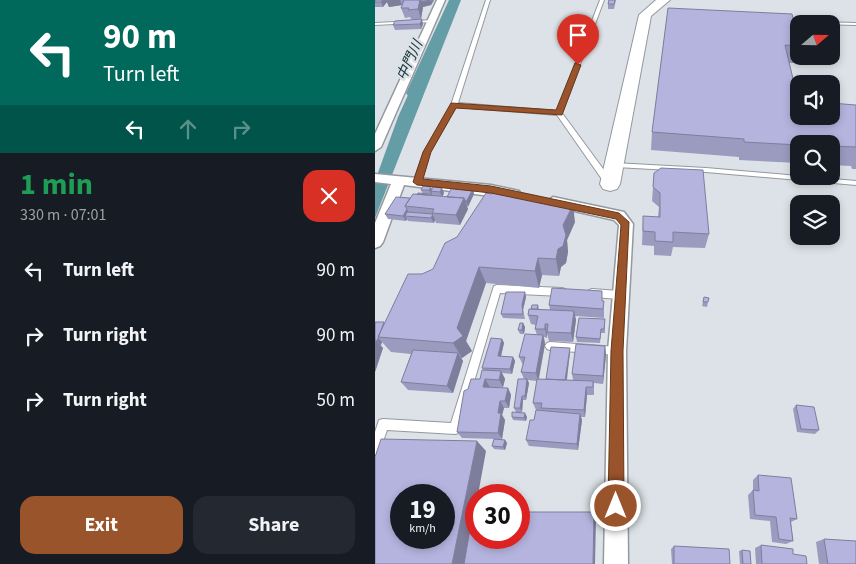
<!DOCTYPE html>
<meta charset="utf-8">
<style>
:root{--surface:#171b24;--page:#242831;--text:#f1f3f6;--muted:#9ea1a6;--accent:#9a542b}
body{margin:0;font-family:"Source Sans 3","Noto Sans JP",sans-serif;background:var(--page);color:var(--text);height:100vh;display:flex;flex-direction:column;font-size:19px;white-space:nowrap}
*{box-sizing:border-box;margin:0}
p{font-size:16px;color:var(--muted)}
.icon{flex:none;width:28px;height:28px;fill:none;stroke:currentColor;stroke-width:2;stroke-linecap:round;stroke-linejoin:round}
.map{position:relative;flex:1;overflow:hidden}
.details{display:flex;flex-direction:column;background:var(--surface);width:375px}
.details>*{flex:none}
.guide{background:#00695c;color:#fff;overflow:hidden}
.needle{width:32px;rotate:70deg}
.fabs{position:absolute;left:415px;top:15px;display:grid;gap:10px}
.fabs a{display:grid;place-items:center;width:50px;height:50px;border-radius:10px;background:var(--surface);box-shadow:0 2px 8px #0003;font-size:25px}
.speed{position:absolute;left:15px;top:484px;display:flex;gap:10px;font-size:25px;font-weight:700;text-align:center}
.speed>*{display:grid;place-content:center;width:65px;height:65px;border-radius:50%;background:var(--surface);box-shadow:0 2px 8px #0003;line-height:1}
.speed small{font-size:12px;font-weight:400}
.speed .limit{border:8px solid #d22;background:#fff;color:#111}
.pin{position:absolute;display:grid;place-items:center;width:42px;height:42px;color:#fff;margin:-51px -21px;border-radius:50% 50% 50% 0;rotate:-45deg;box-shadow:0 0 5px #0007}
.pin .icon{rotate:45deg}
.me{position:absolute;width:55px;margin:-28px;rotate:0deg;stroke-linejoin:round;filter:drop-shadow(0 0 4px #0008)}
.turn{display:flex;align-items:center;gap:18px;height:105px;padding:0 20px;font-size:22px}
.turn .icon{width:65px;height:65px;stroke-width:2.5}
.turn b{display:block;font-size:35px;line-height:42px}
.lanes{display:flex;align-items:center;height:48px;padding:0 20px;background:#0003;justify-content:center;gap:25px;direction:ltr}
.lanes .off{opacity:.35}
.round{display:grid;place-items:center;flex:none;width:52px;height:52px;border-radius:15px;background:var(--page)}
.summary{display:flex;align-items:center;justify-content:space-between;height:85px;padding:0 20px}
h1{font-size:30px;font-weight:700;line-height:38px;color:#1e9e55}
.button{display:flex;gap:10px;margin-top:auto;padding:10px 20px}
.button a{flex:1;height:58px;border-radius:15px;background:var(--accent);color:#fff;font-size:20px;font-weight:700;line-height:58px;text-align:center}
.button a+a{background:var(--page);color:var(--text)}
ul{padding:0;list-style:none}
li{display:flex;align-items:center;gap:15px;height:65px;padding:0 20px}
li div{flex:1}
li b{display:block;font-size:19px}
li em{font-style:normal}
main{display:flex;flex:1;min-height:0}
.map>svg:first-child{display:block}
</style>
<main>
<section class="details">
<div class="guide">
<div class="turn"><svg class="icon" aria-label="left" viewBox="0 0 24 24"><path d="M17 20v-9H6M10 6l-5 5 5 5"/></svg><div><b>90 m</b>Turn left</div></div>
<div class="lanes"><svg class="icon" aria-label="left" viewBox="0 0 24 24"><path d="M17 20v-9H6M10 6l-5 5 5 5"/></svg><svg class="icon off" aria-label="ahead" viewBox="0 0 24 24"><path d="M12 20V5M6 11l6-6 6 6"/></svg><svg class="icon off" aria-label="right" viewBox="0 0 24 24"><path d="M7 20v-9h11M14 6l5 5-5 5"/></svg></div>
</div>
<div class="summary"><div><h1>1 min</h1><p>330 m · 07:01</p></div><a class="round" style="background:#d93025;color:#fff"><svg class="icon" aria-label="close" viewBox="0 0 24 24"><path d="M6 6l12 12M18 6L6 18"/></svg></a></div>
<ul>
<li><svg class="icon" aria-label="left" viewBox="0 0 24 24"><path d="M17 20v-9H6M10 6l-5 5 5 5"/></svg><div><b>Turn left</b></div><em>90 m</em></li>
<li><svg class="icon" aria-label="right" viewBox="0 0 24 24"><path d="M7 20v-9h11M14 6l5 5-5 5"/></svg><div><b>Turn right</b></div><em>90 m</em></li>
<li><svg class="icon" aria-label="right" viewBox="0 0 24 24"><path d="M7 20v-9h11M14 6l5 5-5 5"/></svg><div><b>Turn right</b></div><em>50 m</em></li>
</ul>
<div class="button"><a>Exit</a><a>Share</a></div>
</section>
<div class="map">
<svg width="481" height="564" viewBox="0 0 481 564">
<rect width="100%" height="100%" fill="#dce2e7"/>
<path fill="#659da6" d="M76 0H86L0 218V181L23 117Z"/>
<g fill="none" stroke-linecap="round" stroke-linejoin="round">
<path fill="#659da6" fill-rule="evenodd" d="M74 0H78L35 93 41 101 37 102 31 93Z"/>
<defs>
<path id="lane" d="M111 0H115L83 103 182 111 225 0H229L187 113 237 181V185H231L182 115 81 107 55 152 46 182 45 184H39L38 182 49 152 76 105Z
M59 20V21L57 22 0 25V23Z
M443 22 481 23V25L441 24Z
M239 163 331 168 481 181V185L331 172 241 167H239Z
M122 285 187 288 190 289 191 292 190 295 187 296 125 293 84 433 80 434 12 430 4 453 0 455V432L4 420 8 419 76 423 118 289 119 286Z
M217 289 245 291 248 292 249 295 248 298 245 299 217 297 214 296 213 293 214 290Z
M175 342 242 347 245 348 247 351 245 354 242 355 175 350 172 349 170 346 172 343Z"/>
<path id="street" d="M62 0H70L6 147 0 151V134Z
M0 174 116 185 144 191 146 194 139 199 29 185 8 242 5 246 0 248V223L16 184 0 182Z
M178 197 249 212 258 224 251 351 253 564H229L233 351 244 225 239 220 173 205 171 202Z"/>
<path id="secondary" d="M281 0H295L276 16 245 184 242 189 235 191 228 189 225 184 264 15Z"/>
</defs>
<use href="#lane" stroke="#94999e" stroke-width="2"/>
<use href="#street" stroke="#94999e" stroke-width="3"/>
<use href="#secondary" stroke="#94999e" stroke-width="2"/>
<use href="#lane" fill="#fff" fill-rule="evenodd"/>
<use href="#street" fill="#fff" fill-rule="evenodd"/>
<use href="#secondary" fill="#fff" fill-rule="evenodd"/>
</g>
<path fill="#9b9bc0" d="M0 0H46V2L47 0H59L56 5 48 7 46 19H36L35 17 30 18 26 8 27 5 14 7 12 2 8 7H0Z
M234 0H241L239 9H233V4Z
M293 8 424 39V51L420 63H414L424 116 481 105V169H477L476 166 456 165V144H424V163L364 160V157L276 150 277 132Z
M48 24 46 29 20 30 18 25Z
M279 173 334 234 330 248 298 247 296 256 279 255V246L267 245 268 216 283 217 284 207 277 201Z
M57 189 69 193 67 197H72L99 194 92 207 93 209 85 225 61 223 60 220 59 223 33 221 32 219 31 221 13 219 10 214 42 194H48L46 190Z
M200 222 192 240 193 252 191 263 186 267 184 276 167 275 164 288 111 283 91 341 97 351 87 358H86L88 361 78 393 33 390 26 382 36 354 16 352 7 342 6 345H5L8 348 0 372V322L10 323 47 274Z
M150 292 151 297 148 310 150 319 128 318 126 314Z
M329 297 333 302 332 307 327 306Z
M228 301 229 310V318L200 316 201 320 198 342 174 341 172 334V338L169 337 170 344 164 379H171L195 348V352L192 380H198L197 374 230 346 231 355 228 384 219 383V395H212L210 417H206L207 420 203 450 154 446 151 440 159 420 161 410 158 403 162 381 152 380 154 383 151 400H148L147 412H141L139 408 149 379 146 372 148 365 144 357 162 335 160 329 161 325 156 324 153 315 156 309 163 305 164 309 175 310 174 305Z
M230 319V333H226L225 343 202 342 201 337Z
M148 323 150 327 149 334H145L143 330Z
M127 339 129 343 126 356 138 357 140 361 137 374 127 373 130 379 128 387 115 388H133L136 395 134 408H129L127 415 130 420 127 439H123L130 440 132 443 130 450 119 449 117 446 119 439 87 438 82 432 105 379 108 370 107 368Z
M421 405 444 430 440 434 422 432 418 409Z
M137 417H152L151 421 138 420Z
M383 475 422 519 416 522 418 541 411 544 397 542 395 521 375 519 373 495 378 490V480Z
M449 539 481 564H444L441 542Z
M386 545 418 554 432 564H381L380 548Z
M299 546 355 564H297L296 549Z
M367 550 376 564H365L364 551Z"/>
<path fill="#7e7e9c" d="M8 0H25L27 5 14 7 12 2 8 7 6 2Z
M45 0H46V2L59 0 56 5 48 7 46 19 43 9Z
M47 19 48 24 46 29 45 24Z
M56 187 58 191H56L57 194 56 196 54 190Z
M67 188 69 193 67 197 65 192Z
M98 189 99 194 93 207 91 202Z
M89 198 93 209 85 225 81 215Z
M198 205 200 222 192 240 193 252 191 263 186 267 184 276 181 259 188 225Z
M32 209 35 215 30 216 32 219 31 221 28 216Z
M58 215 60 220 59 223 56 218Z
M163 258 167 275 164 288 160 271Z
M104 267 111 283 91 341 97 351 87 358 78 343 82 328Z
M150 292 151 297 148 310 150 319 147 305Z
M199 311 201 320 198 342 196 333Z
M148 323 150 327 149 334 147 330Z
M170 324 172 332V338L170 329Z
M168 335 170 344 163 381 161 373Z
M3 338 7 342 6 345 2 341Z
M127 339 129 343 125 360 123 356Z
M1 340 8 348 0 372V342Z
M230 346 231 355 228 384V376Z
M195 348V352L191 384 190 380Z
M83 353 88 361 78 393 72 386Z
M138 357 140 361 137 374 135 369Z
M126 371 130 379 128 387 124 380Z
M110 379 115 387 113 395 108 387Z
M152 379 154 383 151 400 150 396Z
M211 387 212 395 210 417 209 410Z
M133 388 136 395 134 408 130 401Z
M147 396 148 400 147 412 145 408Z
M125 401 129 408 127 415 130 420 127 439 123 433V413Z
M150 413 152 417 151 421 149 418Z
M205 414 207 420 203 450 202 444Z
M130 440 132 443 130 450 128 447Z
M102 441 111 451 103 495H101V502L90 564H77Z
M219 512 221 519 220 564H218Z"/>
<path fill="#b4b4df" stroke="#7e7e9c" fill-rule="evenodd" d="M0 0H8L6 2H0Z
M29 0H45L43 9 33 10 34 8H26Z
M47 0H55L46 2Z
M234 0H240L239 4H233Z
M293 8 417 14 424 39V46L410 45 424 104V116H456V103L481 105V147L456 146V144H424V145L369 142V139L277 132Z
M47 19 45 24 18 25 20 21Z
M286 168 328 170 334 234 298 232V242L280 241V232L268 231V216L285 217V193L278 187 279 173Z
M48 186 56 187 54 190H46Z
M58 187 67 188 65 192 56 191Z
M77 187 98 189 91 202 89 198 72 197Z
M119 190 198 205 188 225 191 235 188 246 183 249 181 259 163 258 160 271 104 267 82 328 88 336 78 343 3 337 33 274H47L58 269 70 243 82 237 111 193 117 194Z
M43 193 54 194 53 195 42 194Z
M38 194 89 198 81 215 57 213 59 209 30 206Z
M21 197 35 198 30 206 32 209 28 216 10 214Z
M32 212 58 214 56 218 30 216Z
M177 288 227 291V301H229L228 309 174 305Z
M131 292H150L147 305 148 314H126Z
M329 297 334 298 333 302H328Z
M157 305H163L162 309H156Z
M154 309 199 311 196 333 172 332 173 324H170V329H160L163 316 153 315Z
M204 318 230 319 229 329H226L225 339 201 337Z
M0 322H9L2 341 0 340Z
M145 323H148L147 330H143Z
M150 334 168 335 161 373 146 372 150 357H144Z
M116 338 127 339 123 356 138 357 135 369 107 368Z
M201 344 230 346 228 376 197 374Z
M176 347 195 348 190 380 171 379Z
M38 350 83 353 72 386 26 382Z
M107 370 126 371 124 380 110 379 108 387 133 388 130 401H125L123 413H126L123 433 82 432 89 391 93 389 96 379H105Z
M143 379H152L150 396H147L145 408H139Z
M162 379 218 381V387H211L209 410 166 408 167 403H158Z
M421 405 439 407 444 430 426 429Z
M161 410 205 414 202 444 151 440 155 420H159Z
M137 412 150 413 149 418 137 417Z
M6 439 102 441 77 564H0V457ZM26 495H69V538H26Z
M119 439 130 440 128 447 117 446Z
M383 475 416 478 422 519 415 518 418 541 404 539 401 517 380 515 378 490 384 491Z
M98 512H101V538H144V512H219L218 564H89Z
M449 539 481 541V564H453Z
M386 545 418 549V554L431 556 432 564H387Z
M299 546 354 549 355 564H299Z
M367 550 375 551 376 564H368Z"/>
<path fill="#9a542b" stroke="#64371c" d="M200 63 206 65 187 115 81 108 56 152 48 179 116 186 244 213 254 222 248 351 249 506 247 512 241 514 236 512 233 506 236 351 246 225 241 219 116 193 42 185 38 182 48 152 76 103 181 110Z"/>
<g text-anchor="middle" stroke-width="5" stroke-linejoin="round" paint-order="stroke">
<g font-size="14" font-style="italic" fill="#153337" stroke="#dce2e7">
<text transform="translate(34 60) rotate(-65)" y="5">中門川</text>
</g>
</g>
</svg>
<div class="fabs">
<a><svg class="needle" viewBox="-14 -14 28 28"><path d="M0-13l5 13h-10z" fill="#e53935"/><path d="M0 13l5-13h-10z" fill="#9ea1a6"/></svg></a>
<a><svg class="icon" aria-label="sound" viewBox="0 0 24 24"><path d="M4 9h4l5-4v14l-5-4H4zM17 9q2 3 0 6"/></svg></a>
<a><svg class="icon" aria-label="search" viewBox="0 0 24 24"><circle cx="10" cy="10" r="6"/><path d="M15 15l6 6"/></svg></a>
<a><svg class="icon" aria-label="layers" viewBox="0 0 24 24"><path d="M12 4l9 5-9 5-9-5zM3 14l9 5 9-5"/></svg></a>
</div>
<div class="speed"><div>19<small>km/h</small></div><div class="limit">30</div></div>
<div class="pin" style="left:203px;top:65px;background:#d93025"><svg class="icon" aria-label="arrive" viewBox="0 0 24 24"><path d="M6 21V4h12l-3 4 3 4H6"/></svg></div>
<svg class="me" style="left:241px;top:506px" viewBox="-20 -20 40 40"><circle r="17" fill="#9a542b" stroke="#fff" stroke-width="3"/><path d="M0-11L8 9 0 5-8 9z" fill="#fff"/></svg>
</div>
</main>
